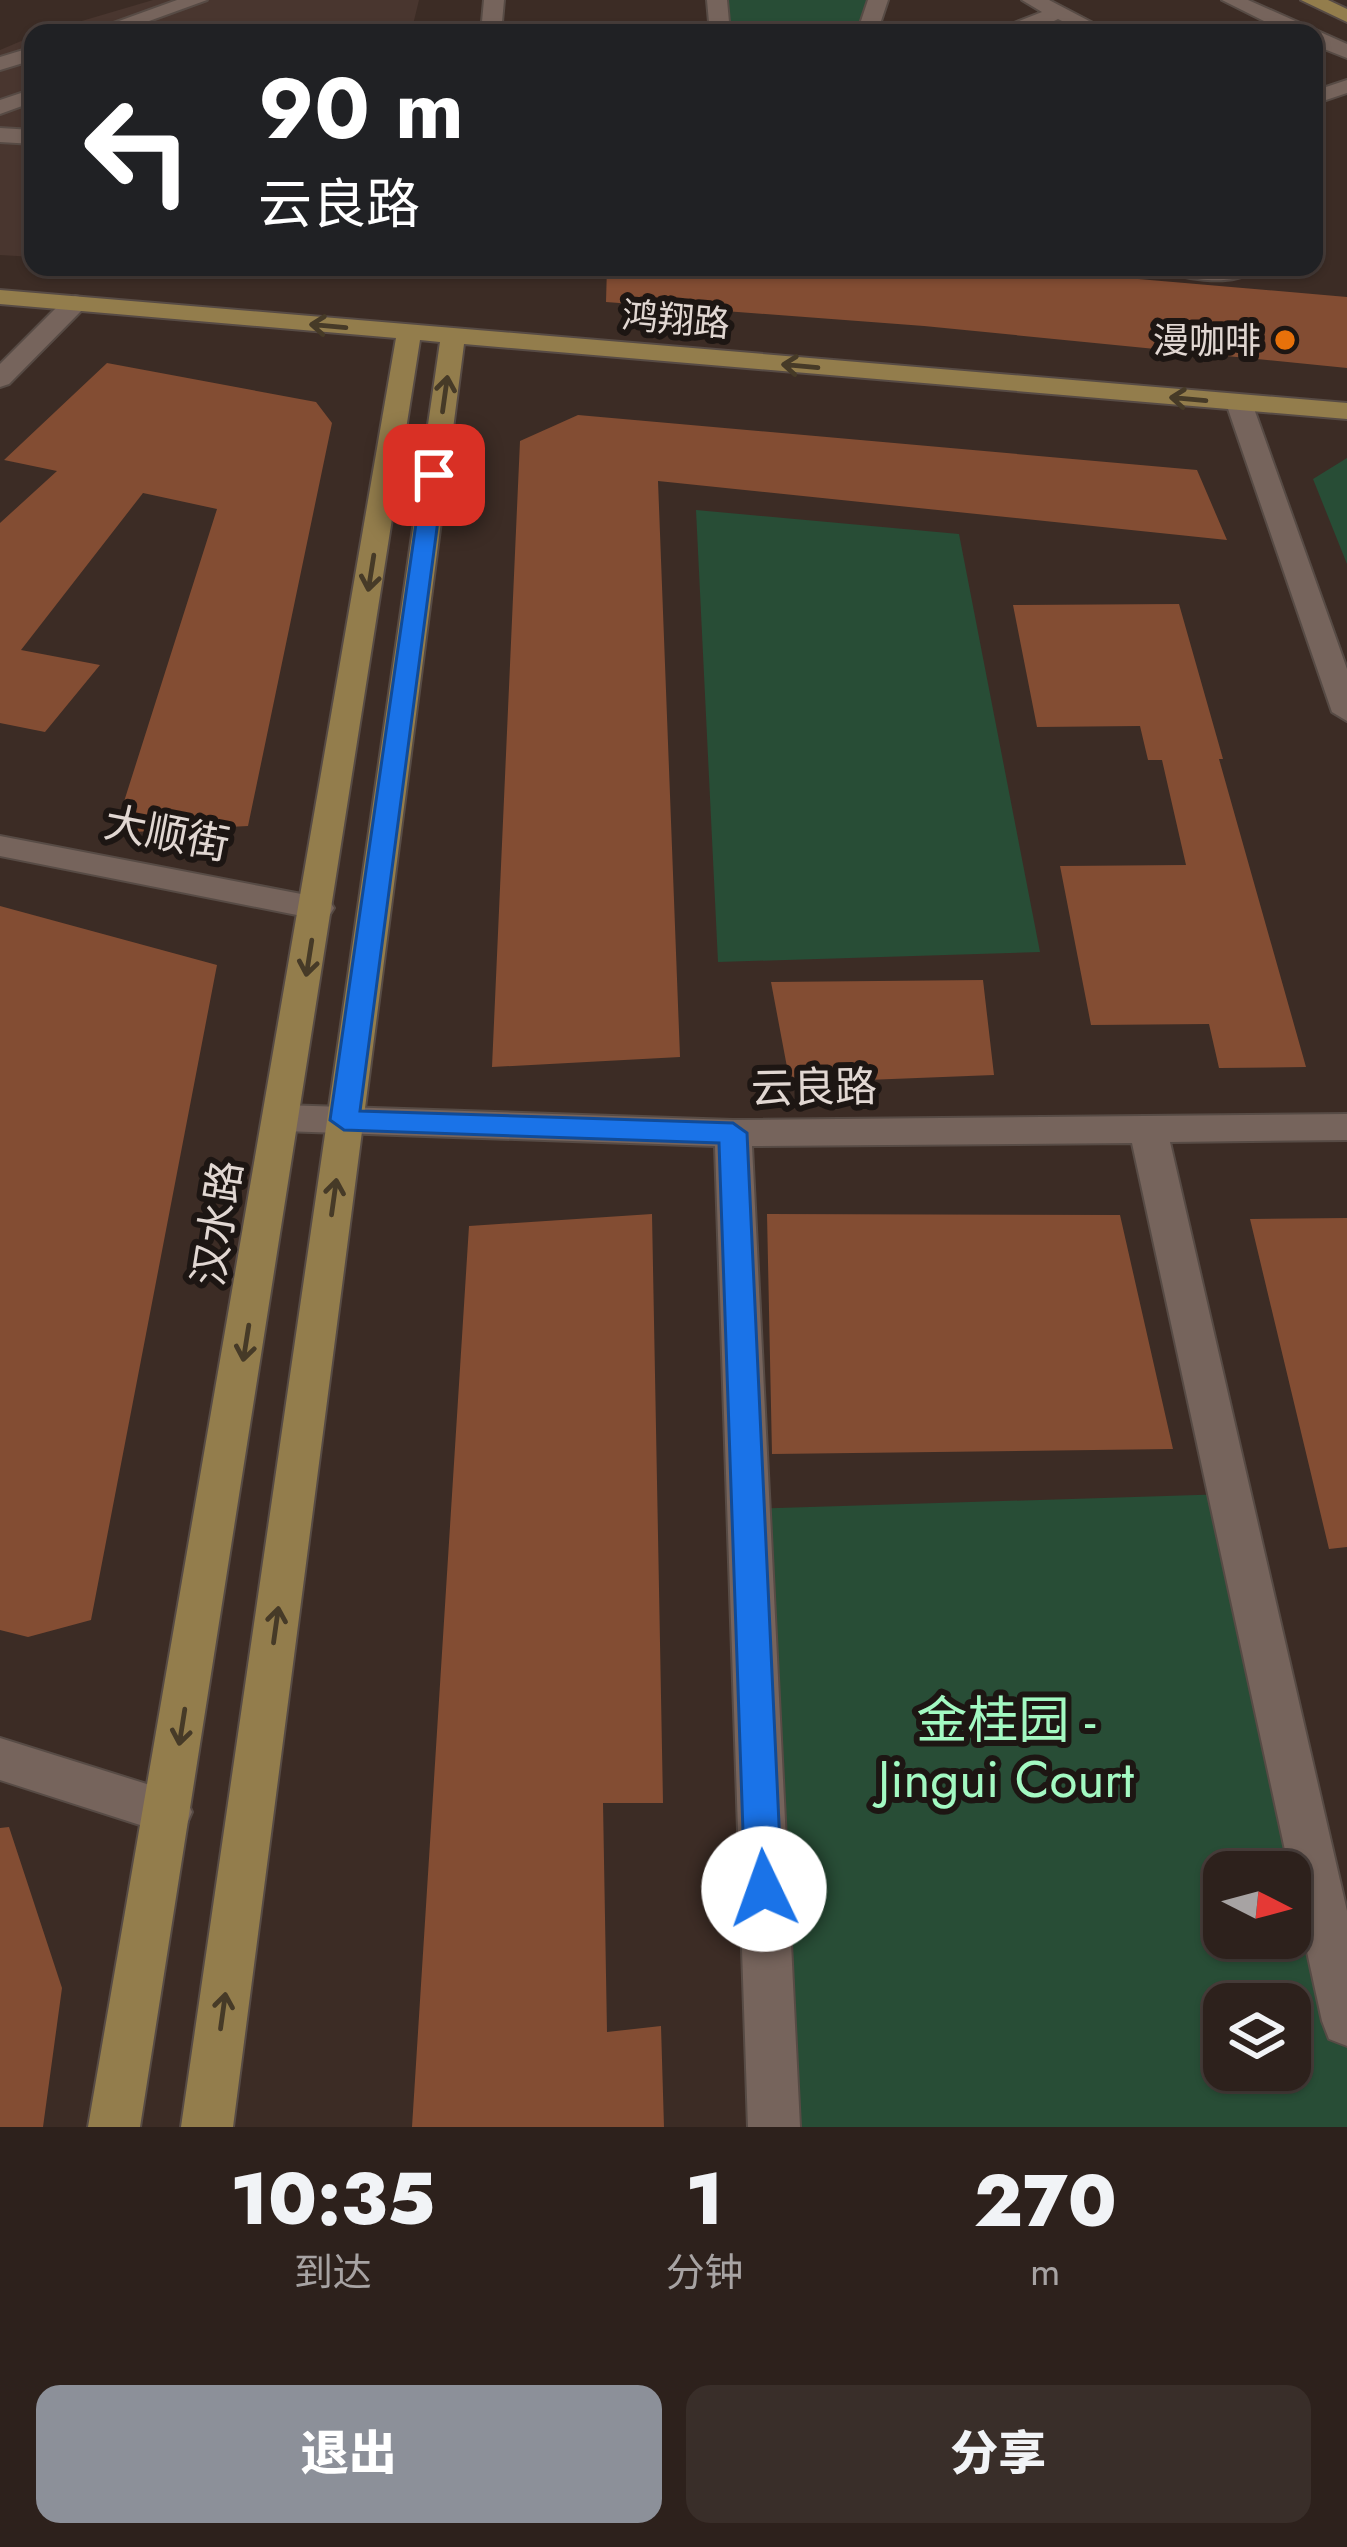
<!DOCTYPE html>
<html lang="zh">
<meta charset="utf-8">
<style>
:root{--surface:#2d211c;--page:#392e29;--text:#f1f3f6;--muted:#a7a3a3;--line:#483e3b;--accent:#8c9099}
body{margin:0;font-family:Jost,"Noto Sans SC",sans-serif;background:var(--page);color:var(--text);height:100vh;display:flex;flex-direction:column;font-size:45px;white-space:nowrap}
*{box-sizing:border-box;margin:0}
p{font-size:39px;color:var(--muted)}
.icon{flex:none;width:66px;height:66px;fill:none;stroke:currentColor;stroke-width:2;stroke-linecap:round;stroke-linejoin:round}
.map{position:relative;height:2127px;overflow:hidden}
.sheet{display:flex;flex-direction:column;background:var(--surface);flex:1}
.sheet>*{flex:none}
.banner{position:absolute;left:24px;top:24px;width:1299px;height:252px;border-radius:24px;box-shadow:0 3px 9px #0004,0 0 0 3px var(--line);background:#202124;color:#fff;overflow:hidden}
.needle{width:78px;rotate:96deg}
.tools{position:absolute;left:1203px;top:1851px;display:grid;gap:24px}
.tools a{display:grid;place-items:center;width:108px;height:108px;border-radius:24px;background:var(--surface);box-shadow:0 3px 9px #0004,0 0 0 3px var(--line);font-size:60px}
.pin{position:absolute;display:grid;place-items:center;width:102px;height:102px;color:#fff;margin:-51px;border-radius:24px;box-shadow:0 6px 18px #0006}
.me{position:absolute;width:132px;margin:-66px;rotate:357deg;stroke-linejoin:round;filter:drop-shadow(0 0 9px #0008)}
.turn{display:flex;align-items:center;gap:42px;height:252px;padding:0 36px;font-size:54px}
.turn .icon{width:156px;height:156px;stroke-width:2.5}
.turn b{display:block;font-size:84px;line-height:102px}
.eta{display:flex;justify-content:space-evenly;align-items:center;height:204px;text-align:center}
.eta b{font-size:72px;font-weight:800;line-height:84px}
.action{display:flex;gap:24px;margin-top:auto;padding:24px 36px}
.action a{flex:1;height:138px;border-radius:24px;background:var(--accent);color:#fff;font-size:48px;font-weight:800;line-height:138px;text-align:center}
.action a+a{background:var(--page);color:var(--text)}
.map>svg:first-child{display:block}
</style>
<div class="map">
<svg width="1347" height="2127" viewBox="0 0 1347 2127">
<rect width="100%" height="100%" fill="#3c2c25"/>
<path fill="#49362f" d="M153 0H419L411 33H41Z
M33 36V257L0 255V50Z"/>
<path fill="#284d36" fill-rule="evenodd" d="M717 0H878L867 33H720Z
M1347 458V564L1313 479Z
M696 510 959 534 1040 952 718 962Z
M1229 1494 1347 2021V2127H774L748 1509ZM1224 1872H1290V1938H1224ZM1224 2004H1290V2070H1224Z"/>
<path fill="#834d33" d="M607 267H999L1347 297V368L924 326 606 302Z
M107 363 316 402 332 423 248 826 114 833 217 509 143 493 21 650 100 665 45 732 0 723V523L57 471 4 460Z
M578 415 1197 470 1227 540 658 481 680 1057 492 1067 520 441Z
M1179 604 1223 759H1219L1306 1067 1219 1068 1209 1024 1091 1025 1060 866 1186 865 1162 760H1148L1140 726 1037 727 1013 605Z
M0 906 217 965 91 1620 28 1637 0 1630Z
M983 980 994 1075 790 1083 771 982Z
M652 1214 663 1803H603L607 2032 661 2026 664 2127H412L469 1226Z
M767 1214 1120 1215 1173 1449 772 1454Z
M1347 1218V1547L1329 1549 1250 1219Z
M9 1827 62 1988 43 2127H0V1828Z"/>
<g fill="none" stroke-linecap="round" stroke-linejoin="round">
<defs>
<path id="minor" d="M177 0H207L116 33H86Z
M484 0H504L501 33H481Z
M707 0H727L730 33H710Z
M868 0H888L877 33H857Z
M1022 0H1049L1112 33H1086L1058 19 1030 33H1010L1014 23 1042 12Z
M1222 0H1248L1347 44V58L1314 45V33H1288Z
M33 47V60L0 70V57Z
M1347 80V93L1314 104V91Z
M33 89V102L0 114V100Z
M0 128 33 130V144L0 142Z
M1159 267H1248L1249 273C1232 286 1176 280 1159 267Z
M75 296 84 298V308L9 384 0 387V364L66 298Z
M1239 395 1252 403 1347 669V721L1332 712 1226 403Z
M0 836 317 897 329 900 334 908 329 916 317 919 0 856Z
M283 1105 733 1120 1347 1114V1140L1170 1142 1347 1911V2046L1329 2039 1322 2021 1132 1143 752 1146 800 2127H748L715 1146 283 1131 270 1127 265 1118 270 1109Z
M0 1738 185 1796 192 1812 185 1828 168 1834 0 1780Z"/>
<path id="major" d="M1301 0H1328L1347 9V22Z
M0 290 1347 403V419L464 344 233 2127H181L440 342 420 340 140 2127H88L396 338 0 304Z"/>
</defs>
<use href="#minor" stroke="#574b45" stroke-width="4"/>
<use href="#major" stroke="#574b45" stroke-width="4"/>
<use href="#minor" fill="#76645c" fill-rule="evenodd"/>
<use href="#major" fill="#937d4c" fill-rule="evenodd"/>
</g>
<defs><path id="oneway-shaft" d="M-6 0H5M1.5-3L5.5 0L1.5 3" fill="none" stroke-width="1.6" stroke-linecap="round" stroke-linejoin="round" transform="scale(3)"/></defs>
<g stroke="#463a27">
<use href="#oneway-shaft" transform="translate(328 326) rotate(-175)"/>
<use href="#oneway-shaft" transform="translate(800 366) rotate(-175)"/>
<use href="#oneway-shaft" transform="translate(445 394) rotate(-82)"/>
<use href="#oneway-shaft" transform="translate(1188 399) rotate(-175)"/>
<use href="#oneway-shaft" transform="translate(371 573) rotate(99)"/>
<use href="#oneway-shaft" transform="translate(309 958) rotate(99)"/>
<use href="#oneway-shaft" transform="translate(334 1197) rotate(-82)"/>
<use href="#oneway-shaft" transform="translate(246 1343) rotate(99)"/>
<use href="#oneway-shaft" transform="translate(276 1625) rotate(-82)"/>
<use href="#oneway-shaft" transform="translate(182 1727) rotate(99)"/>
<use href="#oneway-shaft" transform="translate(223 2011) rotate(-82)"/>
</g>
<path fill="#1a73e8" stroke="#114b97" stroke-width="3" d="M434 468 444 475 360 1111 733 1123 747 1133 782 1889 777 1902 764 1907 751 1902 745 1889 719 1143 344 1130 330 1120 423 475Z"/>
<circle fill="#e8710a" stroke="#1d1613" stroke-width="4.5" cx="1285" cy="340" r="12"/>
<g text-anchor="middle" stroke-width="12" stroke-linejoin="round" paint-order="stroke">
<g font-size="36" fill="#e1d7d2" stroke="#1d1613">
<text transform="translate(676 319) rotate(5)" y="13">鸿翔路</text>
</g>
<g font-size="36" fill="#e1d7d2" stroke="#1d1613" text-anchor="end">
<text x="1261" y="353">漫咖啡</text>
</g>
<g font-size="42" fill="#e1d7d2" stroke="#1d1613">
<text transform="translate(167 833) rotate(11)" y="15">大顺街</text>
<text transform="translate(814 1087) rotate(-1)" y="15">云良路</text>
<text transform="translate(217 1223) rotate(-81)" y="15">汉水路</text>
</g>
<g font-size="51" fill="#a3f9c2" stroke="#1d1613">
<text x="1006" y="1738">金桂园 -<tspan x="1006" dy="59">Jingui Court</tspan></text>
</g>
</g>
</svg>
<div class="tools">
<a><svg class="needle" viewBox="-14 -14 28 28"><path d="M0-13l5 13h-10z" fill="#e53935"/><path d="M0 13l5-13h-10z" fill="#a7a3a3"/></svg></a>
<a><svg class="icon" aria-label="layers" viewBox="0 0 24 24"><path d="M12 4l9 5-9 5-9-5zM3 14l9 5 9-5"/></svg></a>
</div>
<div class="pin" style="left:434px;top:475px;background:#d93025"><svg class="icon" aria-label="arrive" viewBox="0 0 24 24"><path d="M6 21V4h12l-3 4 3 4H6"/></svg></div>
<svg class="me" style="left:764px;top:1889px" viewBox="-20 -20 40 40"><circle r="19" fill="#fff"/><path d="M0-13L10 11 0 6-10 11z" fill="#1a73e8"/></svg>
<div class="banner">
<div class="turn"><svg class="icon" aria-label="left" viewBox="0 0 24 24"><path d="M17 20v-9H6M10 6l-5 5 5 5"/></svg><div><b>90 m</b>云良路</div></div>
</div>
</div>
<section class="sheet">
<div class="eta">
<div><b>10:35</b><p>到达</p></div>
<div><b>1</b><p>分钟</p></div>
<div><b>270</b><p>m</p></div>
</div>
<div class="action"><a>退出</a><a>分享</a></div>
</section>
